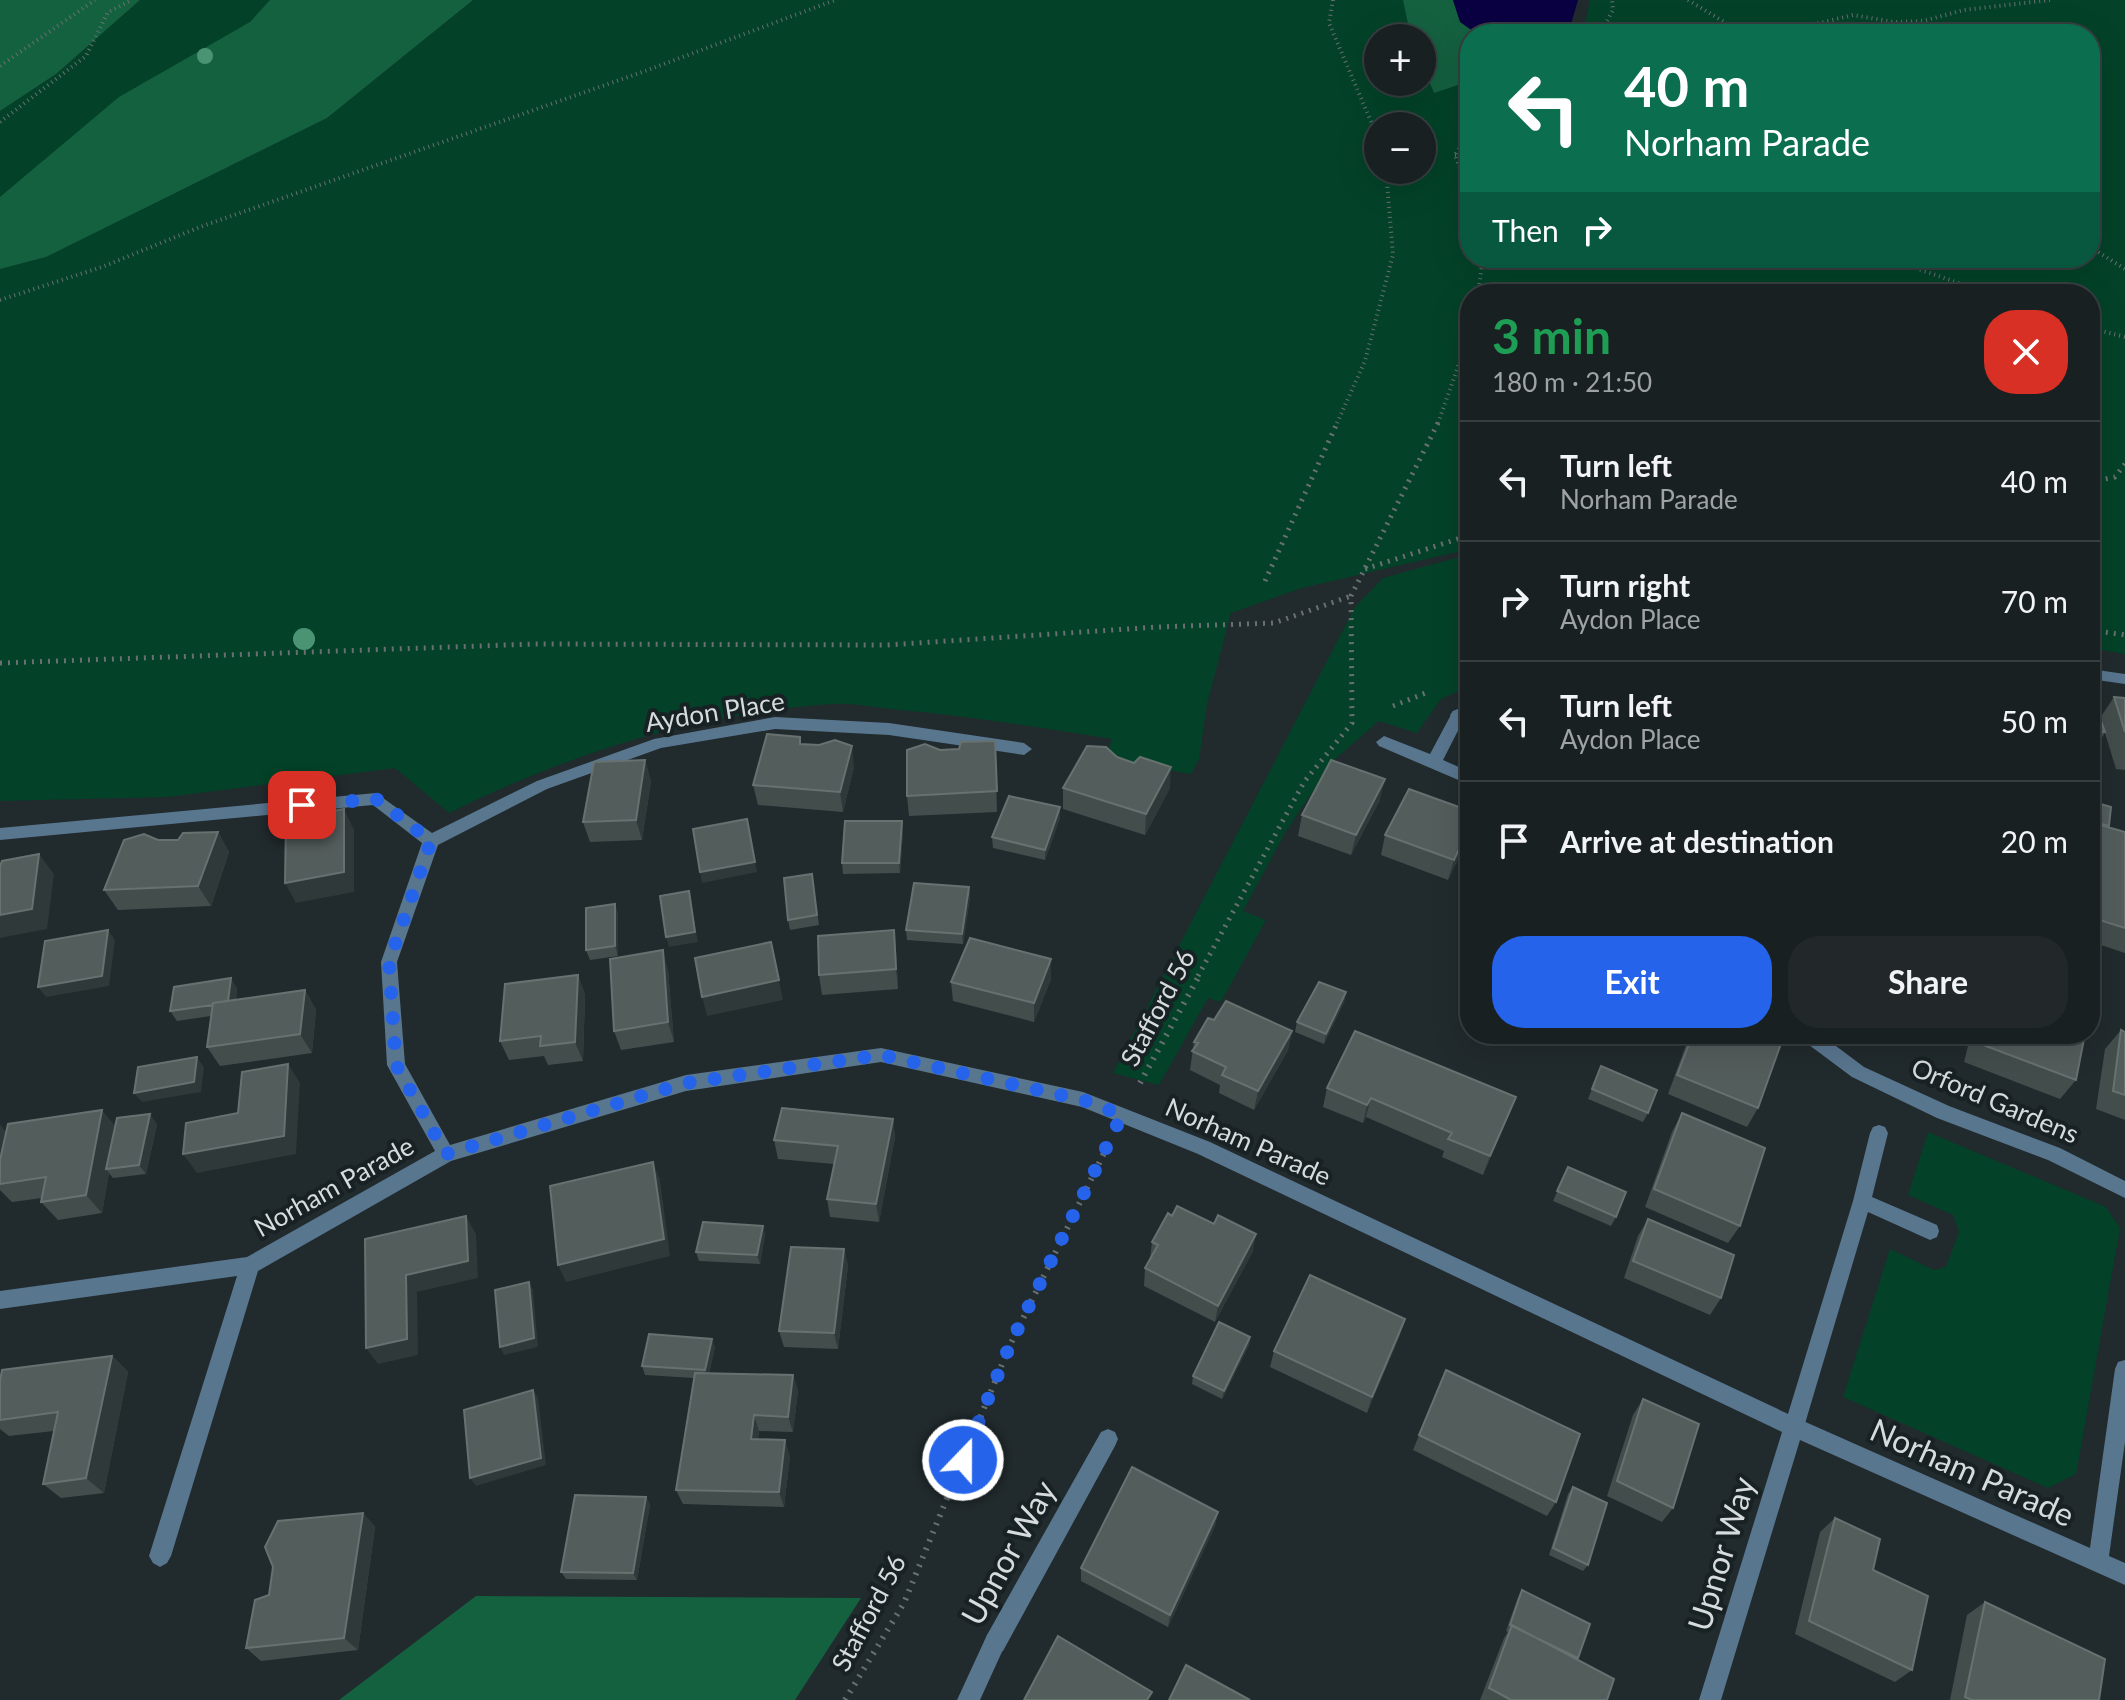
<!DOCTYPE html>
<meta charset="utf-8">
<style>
:root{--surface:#192022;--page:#22282a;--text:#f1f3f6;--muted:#9fa3a5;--line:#373e40;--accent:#2563eb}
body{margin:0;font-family:Lato,sans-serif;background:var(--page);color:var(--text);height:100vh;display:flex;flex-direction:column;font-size:30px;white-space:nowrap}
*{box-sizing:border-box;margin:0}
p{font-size:26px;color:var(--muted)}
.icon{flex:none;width:44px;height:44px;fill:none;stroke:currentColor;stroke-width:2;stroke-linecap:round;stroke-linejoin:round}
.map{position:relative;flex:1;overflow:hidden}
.details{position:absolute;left:1460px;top:284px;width:640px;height:760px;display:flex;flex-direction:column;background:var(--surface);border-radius:32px;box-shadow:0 8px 32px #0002,0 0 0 2px var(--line)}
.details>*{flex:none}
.banner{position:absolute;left:1460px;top:24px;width:640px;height:244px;border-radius:32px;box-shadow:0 8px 32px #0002,0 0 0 2px var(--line);background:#0b6e4f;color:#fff;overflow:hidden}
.buttons{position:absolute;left:1364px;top:24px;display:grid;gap:16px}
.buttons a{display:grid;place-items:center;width:72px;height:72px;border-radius:50%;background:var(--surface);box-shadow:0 8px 32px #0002,0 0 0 2px var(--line);font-size:40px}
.pin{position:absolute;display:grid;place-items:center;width:68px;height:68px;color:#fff;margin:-34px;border-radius:16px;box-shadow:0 4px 12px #0006}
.me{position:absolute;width:88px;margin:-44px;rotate:22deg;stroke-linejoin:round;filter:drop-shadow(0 0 6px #0008)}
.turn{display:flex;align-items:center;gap:28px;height:168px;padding:0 32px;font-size:36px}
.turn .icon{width:104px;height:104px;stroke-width:2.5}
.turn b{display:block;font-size:56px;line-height:68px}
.then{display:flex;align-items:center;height:76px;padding:0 32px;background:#0003;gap:16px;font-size:30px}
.round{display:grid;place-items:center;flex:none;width:84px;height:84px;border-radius:32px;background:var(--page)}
.summary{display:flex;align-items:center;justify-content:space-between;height:136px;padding:0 32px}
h1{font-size:48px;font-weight:700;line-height:60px;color:#1e9e55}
.action{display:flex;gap:16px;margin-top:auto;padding:16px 32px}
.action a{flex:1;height:92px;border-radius:32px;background:var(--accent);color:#fff;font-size:32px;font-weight:700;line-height:92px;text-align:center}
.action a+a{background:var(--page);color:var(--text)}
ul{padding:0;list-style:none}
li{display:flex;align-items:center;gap:24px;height:120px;padding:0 32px;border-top:2px solid var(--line)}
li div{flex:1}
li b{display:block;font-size:30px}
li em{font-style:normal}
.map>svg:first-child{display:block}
</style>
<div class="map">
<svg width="2125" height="1700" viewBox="0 0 2125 1700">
<rect width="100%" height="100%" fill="#212a2d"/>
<path fill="#034228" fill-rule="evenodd" d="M140 0H270L250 22 0 197V111L56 74Z
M473 0H1404L1411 38H1378V82H1422V64L1434 93 1470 81V258H2090V34H1576L1584 28 1590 0H2125V654L2090 648V294H1470V549L1302 588 1231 613 1207 704 1199 759 1191 774 1104 759 1112 739C1041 728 971 716 900 710 879 708 855 703 833 704 699 712 568 754 449 813L395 768 168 797 0 801V269L46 257 327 118ZM1378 126H1422V170H1378Z
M1470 554V686L1441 699 1417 733 1379 721 1334 760 1286 831 1243 911 1266 920 1221 1002 1208 998 1159 1085 1113 1073 1355 607 1383 578Z
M1928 1132 2106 1207 2120 1228 2076 1474 2048 1488 1843 1397 1890 1249 1934 1270 1946 1267 1959 1232 1953 1215 1908 1195Z"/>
<path fill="#146140" d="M0 0H140L56 74 0 111Z
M270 0H473L327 118 46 257 0 269V197L119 97 250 22Z
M1403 0H1453L1460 21 1477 34H1470V81L1434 93 1422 64V38H1411Z
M476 1596 861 1598 795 1700H339Z"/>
<path fill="#090041" d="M1453 0H1578L1571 24 1559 34H1477L1460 22Z"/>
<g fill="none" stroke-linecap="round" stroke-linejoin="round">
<path stroke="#687072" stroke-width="4" stroke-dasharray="1 4" stroke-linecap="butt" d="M1333 0 1329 23 1378 138
M1688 0 1744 34
M1600 34 1613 10 1612 0
M1774 34 1853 15 1894 22 1923 21 1964 10 2050 0
M0 66 95 0
M0 122 86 56 108 12 132 0
M1470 132 1455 155 1470 195
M1455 155 1470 156
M2090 247 2125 269
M1887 258 1990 294
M1478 294 1483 258
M0 300 102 267 200 227 648 70 835 0
M2090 328 2125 337
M1337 423 1365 361 1393 255 1386 170
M1438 423 1470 333"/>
<path stroke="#687072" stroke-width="5" stroke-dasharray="2 6" stroke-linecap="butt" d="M2090 482 2115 477 2125 464
M1365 569 1470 535
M1265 581 1338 421
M2090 630 2125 635
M0 663 535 644 887 645 1158 627 1274 623 1351 596
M1393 706 1428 692
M1198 976 1304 782 1352 723 1351 596 1439 421"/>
<path stroke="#687072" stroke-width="6" stroke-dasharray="2 7" stroke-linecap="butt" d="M1140 1083 1200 974
M845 1700 904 1603 1010 1345 1106 1149"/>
<path fill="#59768f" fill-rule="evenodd" d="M2090 669 2125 674V684L2090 679Z
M1470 704V716L1458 720 1453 719 1450 715 1453 711Z
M1879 1125 1885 1127 1888 1133 1872 1197 1937 1225 1939 1231 1937 1237 1930 1240 1868 1212 1804 1427 1801 1434 1794 1437 1787 1434 1784 1427 1853 1201 1870 1133 1873 1127Z
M1108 1429 1115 1432 1118 1439 1115 1446 1003 1651 995 1654 987 1651 984 1643 987 1635 1101 1432Z"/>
<path fill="#59768f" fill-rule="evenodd" d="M1458 710 1466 715 1443 760 1470 772V785L1379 746 1376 742 1384 736 1430 754 1453 711Z
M775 717 889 723 1024 743 1032 749 1024 755 889 735 775 729 661 748 547 789 438 845 397 962 405 1064 450 1145 686 1075 881 1048 1083 1092 1210 1142 1801 1420 2090 1548 2115 1369 2118 1362 2125 1360V1442L2109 1556 2125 1563V1585L1800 1440 1721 1700H1699L1782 1432 1198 1154 1082 1107 881 1062 686 1091 451 1161 258 1271 171 1556 167 1563 160 1567 153 1563 149 1556 237 1276 0 1309V1291L247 1257 435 1151 387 1065 381 962 422 843 373 805 0 840V828L376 793 432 833 537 781 654 739Z
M1798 1034H1820L1864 1067 1949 1106 2060 1148 2125 1181V1198L2048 1160 1937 1118 1852 1077 1801 1039Z
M995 1632 1003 1635 1006 1643 980 1700H957L987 1635Z"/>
</g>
<g fill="#4a9473">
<circle cx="205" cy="56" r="8"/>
<circle cx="304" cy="639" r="11"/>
</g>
<path fill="#434e4c" d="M2090 691 2100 718 2114 697 2125 698V770L2116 769 2105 733 2091 753H2090Z
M995 741 997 812 909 816 907 796 940 750 959 749Z
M801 744 854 767 843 812 758 805 753 785Z
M1117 757 1170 788 1145 835 1063 809V788Z
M645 760 651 781 642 840 590 842 583 822Z
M1380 800 1351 855 1298 836 1302 815Z
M2090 801 2109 826 2108 827 2125 832V953L2095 943 2094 957 2090 962Z
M1060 818 1045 860 993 848 992 837Z
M902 821 903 831 900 873 843 874 842 863Z
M218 832 229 852 211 906 118 910 104 890 158 840H178Z
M1470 834 1448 880 1381 855 1385 835Z
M812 874 819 925 790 930 788 920Z
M969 887 970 897 963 944 907 940 906 930Z
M615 904 618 914V956L590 960 586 950Z
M894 930 896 950 898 989 822 995 819 975Z
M668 970 674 1042 621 1050 614 1031Z
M578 975 585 995 583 1061 548 1065 544 1056 509 1060 500 1041Z
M1051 979 1034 1022 953 1001 951 982Z
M237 988 236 1000 305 990 316 1010 312 1053 220 1066 207 1047 211 1016 177 1021 170 1011Z
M1346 992 1344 1002 1324 1044 1295 1032 1297 1022Z
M1214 1020 1292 1031 1288 1050 1254 1110 1219 1093 1220 1085 1190 1070 1194 1042Z
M2121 1030 2125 1032V1120L2096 1109 2105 1049Z
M1690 1034H1774L1758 1108 1747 1127 1668 1094Z
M1971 1034H2085L2076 1080 2060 1099 1964 1062Z
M1601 1066 1648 1113 1643 1122 1588 1099Z
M1327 1088 1516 1097 1483 1175 1442 1157 1444 1151 1366 1117 1363 1123 1323 1107Z
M1682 1113 1740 1226 1728 1243 1645 1207 1672 1132Z
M893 1119 895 1137 879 1222 830 1217 827 1199 834 1164 778 1159 774 1140Z
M157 1124 146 1174 113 1178 109 1173 102 1213 58 1220 41 1202 42 1198 12 1202 0 1190V1125L6 1132Z
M1568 1167 1616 1217 1611 1226 1553 1201Z
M1648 1219 1721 1298 1710 1315 1624 1278 1638 1236Z
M765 1234 760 1264 699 1261 696 1252Z
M1152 1242 1253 1251 1215 1322 1144 1286 1145 1268 1150 1259Z
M844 1249 848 1266 838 1349 784 1347 779 1331Z
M1405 1319 1367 1413 1270 1367 1274 1351Z
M1250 1337 1249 1345 1222 1399 1192 1384 1193 1376Z
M715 1347 709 1373 793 1375 798 1391 793 1432 759 1431 758 1439 790 1456 784 1507 683 1504 676 1490 694 1378 645 1375 642 1366Z
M112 1356 128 1372 104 1493 61 1498 43 1484 54 1431 9 1436 0 1429V1381Z
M1446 1370 1556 1502 1547 1516 1413 1450Z
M1643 1399 1673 1508 1662 1522 1607 1496 1633 1415Z
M1573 1487 1588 1565 1583 1571 1549 1555 1568 1494Z
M646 1497 650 1505 637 1580 566 1579 561 1572Z
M1218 1512 1215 1526 1168 1627 1081 1581V1568Z
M363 1513 375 1527 358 1650 261 1661 246 1648 269 1595Z
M1835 1518 1873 1570 1912 1670 1895 1682 1795 1634 1820 1532Z
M1522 1590 1590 1624 1577 1659 1607 1700H1480L1504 1638 1508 1632 1506 1631 1518 1597Z
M1985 1602 2099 1700H1950L1967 1615Z"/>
<path fill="#2f3939" d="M852 746 854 767 843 812 840 792Z
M645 760 651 781 642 840 636 820Z
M1171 767 1170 788 1145 835 1146 814Z
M1385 779 1380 800 1351 855 1356 835Z
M1060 807V818L1045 860V850Z
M344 809 354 830V892L296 903 285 883Z
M747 819 757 872 702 883 700 872Z
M902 821 903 831 900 873 899 863Z
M1470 825V834L1448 880 1454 860Z
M218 832 229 852 211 906 198 886Z
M39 854 54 874 47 929 0 938V915Z
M969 887 970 897 963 944 962 934Z
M689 891 698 942 669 947 666 937Z
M615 904 618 914V956L615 946Z
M108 930 115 940 109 986 46 997 38 987Z
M894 930 896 950 898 989 896 969Z
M663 950 668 970 674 1042 668 1022Z
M1051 959V979L1034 1022V1003Z
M578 975 585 995 583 1061 575 1042Z
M231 978 237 988 234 1013 228 1003Z
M779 980 783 1000 707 1016 702 997Z
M305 990 316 1010 312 1053 300 1034Z
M1346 992 1344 1002 1324 1044 1326 1034Z
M1292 1031 1288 1050 1254 1110 1258 1091Z
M197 1057 204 1067 201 1092 142 1102 134 1093Z
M288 1064 300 1083 296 1154 197 1173 183 1154 284 1136Z
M1516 1097 1509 1116 1483 1175 1490 1156Z
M1371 1098 1366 1117 1363 1123 1367 1105Z
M102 1110 117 1128 106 1169 109 1173 102 1213 86 1195Z
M150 1114 157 1124 146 1174 139 1165Z
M893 1119 895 1137 879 1222 876 1204Z
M0 1125 9 1135 0 1174Z
M653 1162 660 1180 670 1256 566 1282 558 1265Z
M466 1216 476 1234 478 1278 417 1292 418 1355 378 1364 366 1348 406 1275Z
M763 1226 765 1234 760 1264 757 1255Z
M1256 1234 1253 1251 1215 1322 1218 1306Z
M844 1249 848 1266 838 1349 834 1333Z
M529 1282 533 1290 538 1347 504 1355 500 1347Z
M1405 1319 1400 1336 1367 1413 1372 1397Z
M1250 1337 1249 1345 1222 1399 1224 1391Z
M712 1339 715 1347 708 1379 705 1370Z
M112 1356 128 1372 104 1493 86 1478Z
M793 1375 798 1391 793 1432 788 1417Z
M533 1390 538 1398 546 1465 476 1486 470 1478Z
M754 1415 759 1431 756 1454 751 1439Z
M785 1440 790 1456 784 1507 779 1492Z
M646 1497 650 1505 637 1580 633 1573Z
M1218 1512 1215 1526 1168 1627 1170 1615Z
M363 1513 375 1527 358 1650 344 1638Z"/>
<path fill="#535d5c" stroke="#677170" stroke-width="2" d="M2090 691 2105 732 2090 731Z
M2114 697 2125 698V732Z
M767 734 800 737V744L819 745 835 740 852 746 840 792 753 785Z
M995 741 997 791 907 796V750L925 744 940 750 959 749 961 742Z
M1087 746 1106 747 1117 757 1134 763 1140 757 1171 767 1146 814 1063 788Z
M645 760 636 820 583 822 594 762Z
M1331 760 1385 779 1356 835 1302 815Z
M1409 789 1470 811V825L1454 860 1385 835Z
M1009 796 1060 807 1045 850 992 837Z
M2090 801 2111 807 2109 826 2090 821Z
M344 809V872L285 883 286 820Z
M747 819 755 862 700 872 693 829Z
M845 821H902L899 863H842Z
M2090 822 2125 832V928L2090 917Z
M218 832 198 886 104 890 124 840 144 834 158 840H178L183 833Z
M39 854 32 909 0 915V866L2 861Z
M812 874 817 915 788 920 784 878Z
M914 883 969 887 962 934 906 930Z
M689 891 695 932 666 937 660 896Z
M615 904V946L586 950V908Z
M108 930 102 976 38 987 45 941Z
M894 930 896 969 819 975 818 936Z
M2090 934 2096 936 2094 957 2090 956Z
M970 938 1051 959 1034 1003 951 982Z
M771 942 779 980 702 997 695 958Z
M663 950 668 1022 614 1031 610 959Z
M578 975 575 1042 540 1046 541 1036 500 1041 505 984Z
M231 978 228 1001 213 1003V1005L170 1011 174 987Z
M1319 982 1346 992 1326 1034 1297 1022Z
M305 990 300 1034 207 1047 213 1003Z
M1226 1001 1292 1031 1258 1091 1222 1075 1226 1067 1192 1051 1198 1043 1194 1042 1208 1018 1214 1020Z
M2121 1030 2125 1032V1095L2113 1091Z
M1355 1031 1516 1097 1490 1156 1448 1139 1452 1133 1371 1098 1367 1105 1327 1088Z
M1693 1034H1774L1783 1038 1758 1108 1677 1075Z
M1980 1034H2085L2076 1080 1978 1043Z
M197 1057 194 1082 134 1093 138 1067Z
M288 1064 284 1136 183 1154 186 1123 238 1113 242 1072Z
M1601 1066 1657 1090 1648 1113 1592 1089Z
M782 1108 893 1119 876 1204 827 1199 838 1146 774 1140Z
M102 1110 86 1195 41 1202 46 1177 0 1184V1160L8 1124Z
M1682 1113 1765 1148 1740 1226 1654 1189Z
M150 1114 139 1165 106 1169 117 1118Z
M653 1162 664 1239 558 1265 550 1186Z
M1568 1167 1626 1192 1616 1217 1557 1191Z
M1177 1206 1214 1224 1218 1215 1256 1234 1218 1306 1145 1268 1158 1245 1152 1242 1168 1213 1172 1216Z
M466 1216 468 1261 406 1275 407 1339 366 1348 365 1239Z
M1648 1219 1734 1255 1721 1298 1633 1261Z
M703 1222 763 1226 757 1255 696 1252Z
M791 1247 844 1249 834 1333 779 1331Z
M1310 1275 1405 1319 1372 1397 1274 1351Z
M529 1282 534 1338 500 1347 495 1290Z
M1219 1322 1250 1337 1224 1391 1193 1376Z
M649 1334 712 1339 705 1370 642 1366Z
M112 1356 86 1478 43 1484 58 1412 0 1420V1381L2 1370Z
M1446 1370 1580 1434 1556 1502 1419 1435Z
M695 1373 793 1375 788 1417 754 1415 751 1439 785 1440 779 1492 676 1490Z
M533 1390 541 1458 470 1478 464 1410Z
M1643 1399 1699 1424 1673 1508 1617 1481Z
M1132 1467 1218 1512 1170 1615 1081 1568Z
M1573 1487 1607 1503 1588 1565 1553 1548Z
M575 1495 646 1497 633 1573 561 1572Z
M363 1513 344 1638 246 1648 255 1600 269 1595 273 1567 265 1547 278 1521Z
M1835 1518 1880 1539 1873 1570 1928 1596 1912 1670 1809 1621Z
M1522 1590 1590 1624 1578 1658 1510 1625Z
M1985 1602 2105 1659 2099 1700H1972L1965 1697Z
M1512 1625 1614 1679 1607 1700H1511L1489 1688Z
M1058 1636 1152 1692 1147 1700H1024Z
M1186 1665 1250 1700H1169Z"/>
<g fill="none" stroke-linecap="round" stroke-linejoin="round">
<path stroke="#2563eb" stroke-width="14" stroke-dasharray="0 25.2" d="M302 805 376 799 431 841 389 962 396 1065 446 1154 686 1083 881 1055 1083 1100 1122 1115 1010 1345 963 1460"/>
</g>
<g text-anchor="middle" stroke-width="8" stroke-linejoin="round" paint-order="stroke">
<g font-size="26" fill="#d6dcde" stroke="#182123">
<text transform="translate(715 712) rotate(-9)" y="9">Aydon Place</text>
<text transform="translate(1158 1008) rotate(-62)" y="9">Stafford 56</text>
<text transform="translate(1995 1101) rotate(23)" y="9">Orford Gardens</text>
<text transform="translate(1248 1142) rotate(24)" y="9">Norham Parade</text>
<text transform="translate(334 1187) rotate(-29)" y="9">Norham Parade</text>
<text transform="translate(869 1613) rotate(-62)" y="9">Stafford 56</text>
</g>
<g font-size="32" fill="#d6dcde" stroke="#182123">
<text transform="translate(1972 1473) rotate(24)" y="11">Norham Parade</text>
<text transform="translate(1009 1553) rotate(-61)" y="11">Upnor Way</text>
<text transform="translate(1722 1554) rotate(-73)" y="11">Upnor Way</text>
</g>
</g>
</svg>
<div class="buttons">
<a>+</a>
<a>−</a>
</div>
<div class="pin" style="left:302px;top:805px;background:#d93025"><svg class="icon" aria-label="arrive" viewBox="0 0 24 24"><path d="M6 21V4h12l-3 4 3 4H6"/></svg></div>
<svg class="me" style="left:963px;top:1460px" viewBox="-20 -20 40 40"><circle r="17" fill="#2563eb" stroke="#fff" stroke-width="3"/><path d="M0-11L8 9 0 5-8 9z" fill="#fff"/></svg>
<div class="banner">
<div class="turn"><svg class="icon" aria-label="left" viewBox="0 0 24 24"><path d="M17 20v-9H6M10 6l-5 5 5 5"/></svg><div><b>40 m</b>Norham Parade</div></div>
<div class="then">Then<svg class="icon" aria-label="right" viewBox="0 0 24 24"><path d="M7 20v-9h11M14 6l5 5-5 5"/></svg></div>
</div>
<section class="details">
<div class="summary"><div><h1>3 min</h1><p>180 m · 21:50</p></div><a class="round" style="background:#d93025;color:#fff"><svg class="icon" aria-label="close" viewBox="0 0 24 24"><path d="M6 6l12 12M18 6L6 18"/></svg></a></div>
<ul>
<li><svg class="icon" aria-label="left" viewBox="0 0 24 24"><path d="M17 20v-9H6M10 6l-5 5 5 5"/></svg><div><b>Turn left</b><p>Norham Parade</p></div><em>40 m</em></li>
<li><svg class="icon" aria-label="right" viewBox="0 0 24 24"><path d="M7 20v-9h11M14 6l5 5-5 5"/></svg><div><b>Turn right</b><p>Aydon Place</p></div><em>70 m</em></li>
<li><svg class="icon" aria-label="left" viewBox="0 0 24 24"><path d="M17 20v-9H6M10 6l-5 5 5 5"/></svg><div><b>Turn left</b><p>Aydon Place</p></div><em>50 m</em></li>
<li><svg class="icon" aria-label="arrive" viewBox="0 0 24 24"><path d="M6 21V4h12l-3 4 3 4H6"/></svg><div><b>Arrive at destination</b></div><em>20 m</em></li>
</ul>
<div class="action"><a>Exit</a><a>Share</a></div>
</section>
</div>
